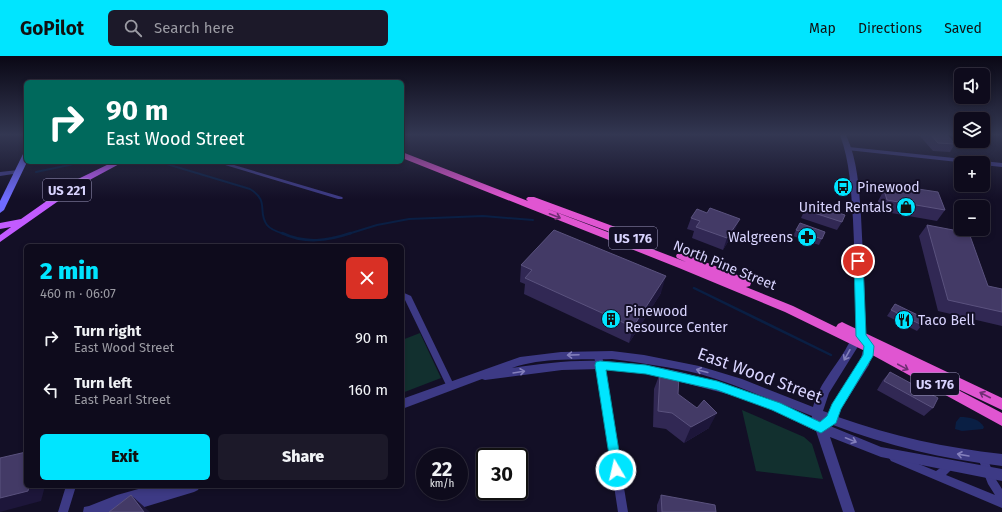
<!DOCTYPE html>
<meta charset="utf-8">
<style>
:root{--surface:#0e0b1c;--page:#1c1929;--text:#f1f3f6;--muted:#9b9ba3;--line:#2e2b3b;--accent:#00e5ff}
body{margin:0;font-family:"Fira Sans",sans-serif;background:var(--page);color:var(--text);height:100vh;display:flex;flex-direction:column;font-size:15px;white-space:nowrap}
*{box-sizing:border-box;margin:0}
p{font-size:13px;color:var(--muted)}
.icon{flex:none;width:22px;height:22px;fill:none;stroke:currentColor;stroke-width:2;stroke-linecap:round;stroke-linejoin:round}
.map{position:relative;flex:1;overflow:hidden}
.sheet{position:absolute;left:24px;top:188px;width:380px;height:244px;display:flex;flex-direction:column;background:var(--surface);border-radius:6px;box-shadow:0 2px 6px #0003,0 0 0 1px var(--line)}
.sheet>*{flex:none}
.banner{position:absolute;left:24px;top:24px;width:380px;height:84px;border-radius:6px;box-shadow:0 2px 6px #0003,0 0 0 1px var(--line);background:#00695c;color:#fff;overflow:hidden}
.controls{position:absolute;left:954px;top:12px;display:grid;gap:8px}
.controls a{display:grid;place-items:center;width:36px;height:36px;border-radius:6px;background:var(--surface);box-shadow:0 2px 6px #0003,0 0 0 1px var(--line);font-size:20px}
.speed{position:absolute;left:416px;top:392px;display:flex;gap:8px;font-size:20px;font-weight:700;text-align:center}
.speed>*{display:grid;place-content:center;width:52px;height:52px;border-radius:50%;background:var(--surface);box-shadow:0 2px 6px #0003,0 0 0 1px var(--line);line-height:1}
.speed small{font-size:10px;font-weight:400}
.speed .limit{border:2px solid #111;border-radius:6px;background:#fff;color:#111}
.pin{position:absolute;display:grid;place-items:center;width:34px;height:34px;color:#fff;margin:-17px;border:2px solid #fff;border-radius:50%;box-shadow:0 1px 4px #0007}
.me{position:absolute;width:44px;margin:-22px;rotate:351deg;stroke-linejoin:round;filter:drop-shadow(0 0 3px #0008)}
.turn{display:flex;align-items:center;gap:14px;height:84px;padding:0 16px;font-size:18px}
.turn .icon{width:52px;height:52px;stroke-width:2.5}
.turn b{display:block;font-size:28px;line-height:34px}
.round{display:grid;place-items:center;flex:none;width:42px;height:42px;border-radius:6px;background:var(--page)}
.head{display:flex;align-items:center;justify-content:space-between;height:68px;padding:0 16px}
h1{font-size:24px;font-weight:800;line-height:30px;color:var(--accent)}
.primary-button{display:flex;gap:8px;margin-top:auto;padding:8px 16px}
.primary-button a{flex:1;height:46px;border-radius:6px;background:var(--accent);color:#111;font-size:16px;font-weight:800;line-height:46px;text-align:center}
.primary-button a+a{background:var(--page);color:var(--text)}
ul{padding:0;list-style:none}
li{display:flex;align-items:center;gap:12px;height:52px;padding:0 16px}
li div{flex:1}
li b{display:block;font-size:15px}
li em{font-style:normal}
header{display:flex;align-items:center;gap:24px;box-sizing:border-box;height:56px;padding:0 20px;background:var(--accent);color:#111}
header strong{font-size:19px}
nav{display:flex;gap:22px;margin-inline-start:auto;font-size:14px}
.search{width:280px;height:36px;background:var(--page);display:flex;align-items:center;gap:10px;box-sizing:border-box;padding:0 14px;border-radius:6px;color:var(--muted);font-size:15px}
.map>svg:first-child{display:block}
</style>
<header>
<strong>GoPilot</strong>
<div class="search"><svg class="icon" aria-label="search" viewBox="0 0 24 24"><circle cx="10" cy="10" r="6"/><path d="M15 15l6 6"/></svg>Search here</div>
<nav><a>Map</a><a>Directions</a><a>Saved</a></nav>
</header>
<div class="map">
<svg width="1002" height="456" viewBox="0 0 1002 456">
<rect width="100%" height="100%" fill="#130f26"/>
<path fill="#12302f" d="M420 277 441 322 402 337V284Z
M742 354 804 381 812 388 823 423 756 415Z"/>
<path fill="#0a1f44" d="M960 361C970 361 979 363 984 371L983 373 962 375 955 373 956 366Z"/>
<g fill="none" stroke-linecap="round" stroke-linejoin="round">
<path stroke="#0a1f44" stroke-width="2" d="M160 106 250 133C270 145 257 156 267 169 271 174 278 176 284 178
M36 116 83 106
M348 178 377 169 409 163 483 160 533 164"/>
<path stroke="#0a1f44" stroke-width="2.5" d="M282 177C305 188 327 185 351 177
M694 232 831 299"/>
<path fill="#3d3a85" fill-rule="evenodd" d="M849 91 1002 107V111L983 109V107H967L847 94V92Z
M215 106H224L342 141 343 142 342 143H338Z
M18 114 21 116 20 117 0 120V116Z
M402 236 411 240 412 242 454 329 453 331 450 332 447 331 405 244 402 242Z
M598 296 601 297 602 299 628 456H618L594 299 595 297Z
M894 398 936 415 949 406 952 407 954 410 952 413 946 419 995 439 988 428 978 402 980 399 983 398 986 399 995 422 1002 433V452L891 405 889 402 891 399Z
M66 430H76L68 456H58Z"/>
<path fill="#3d3a85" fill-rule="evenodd" d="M840 79H846C858 105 859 133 861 160 863 200 865 240 866 280L865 283H870L874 290 869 309 841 353 838 361C892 380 946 392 1002 398V410C943 403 888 390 833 369L830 370 881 391 1002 413V425L881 401 830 381 855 456H843L816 375 772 354 735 340 646 317 600 313 562 314 485 324 482 323 402 353V343L520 301 561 296 612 295 644 299 699 310 742 323 813 351C818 330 833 314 844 296 848 290 850 283 856 278 855 240 855 202 853 164 851 134 850 106 840 79ZM862 284 861 286 864 291 860 305 832 348 829 357 823 355 829 337ZM612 303C641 307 671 311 700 318 738 329 775 346 812 360V362C747 333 671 307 600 305 570 304 541 308 512 312 542 301 581 304 612 303Z
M149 430H200L198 434 194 436 128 456H83L84 451 89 450 117 439Z"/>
<path fill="#6f6bff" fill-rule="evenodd" d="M23 98H26L27 106 4 154 0 157V145Z"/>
<path fill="#c25bff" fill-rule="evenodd" d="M113 106H123L84 127 0 186V179L11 171 0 173V167L21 163 78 123Z"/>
<path fill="#e055d1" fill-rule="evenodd" d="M402 96 528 145 526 143 528 141H534L618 172 619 174 618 176H610L545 152 686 206 677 202 676 200 677 198H685L750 224 751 227 750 230 746 231 793 250 836 271 838 268 842 266 846 268 1002 342V354L941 325 1002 357V370L865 295 785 256 679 212 402 102Z"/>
</g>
<path fill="#312854" d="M919 79H947L955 88 950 96 933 95Z
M898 130 945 154 937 165 880 155 878 145 884 134 895 136Z
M808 147 842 166 837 174 801 162Z
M691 162 735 174 723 194 692 182 694 175 687 173Z
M927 169 988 230 1002 233V270L938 255 919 180Z
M796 174 825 176 819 189 793 180Z
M521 209 661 237 629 287 524 238 525 228 520 226Z
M895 248 922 269 917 275 887 260Z
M890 316 933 352 924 360 877 334 883 324Z
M660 317 678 338 709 372 684 387 666 373 653 371 654 333Z
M661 439 716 456H657V449Z"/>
<path fill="#1d163a" d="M740 163 735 174 723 194 727 182Z
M666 220 661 237 629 287 633 271Z
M717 357 709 372 684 387 691 371Z
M29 430H45L41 445 0 456V442Z
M131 439 150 456H144Z"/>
<path fill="#433a66" stroke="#5a527e" d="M931 79H947L955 88 938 87Z
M898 130 938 136 945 154 887 144 884 134 900 136Z
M808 147 845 159 842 166 805 154Z
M710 152 740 163 727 182 696 171 700 165 691 162 697 153 707 157Z
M800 167 825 176 822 183 796 174Z
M927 169 969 177 988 230 1002 233V256L948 244Z
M554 174 666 220 633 271 525 222 532 214 521 209Z
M895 248 926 263 922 269 891 254Z
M890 316 938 342 933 352 884 325Z
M660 317 679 320 678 338 697 352 704 344 717 357 691 371 672 357 658 355Z
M26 396V430H29L28 435 0 442V402Z
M131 439 144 456H109Z
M661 439 715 449 716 456H662Z"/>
<defs><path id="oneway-shaft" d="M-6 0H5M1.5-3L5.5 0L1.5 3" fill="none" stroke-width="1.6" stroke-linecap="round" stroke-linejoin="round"/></defs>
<g stroke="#6f2e73">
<use href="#oneway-shaft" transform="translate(555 160) rotate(21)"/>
<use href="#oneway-shaft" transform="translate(903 311) rotate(28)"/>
<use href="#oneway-shaft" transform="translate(985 339) rotate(-153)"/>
</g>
<g stroke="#837fbc">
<use href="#oneway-shaft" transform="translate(573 299) rotate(178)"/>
<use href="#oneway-shaft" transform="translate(847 299) rotate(119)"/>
<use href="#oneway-shaft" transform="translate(702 315) rotate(-165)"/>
<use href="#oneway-shaft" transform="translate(519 316) rotate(-9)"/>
<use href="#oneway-shaft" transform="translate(851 384) rotate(22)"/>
<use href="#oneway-shaft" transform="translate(963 399) rotate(-170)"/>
</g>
<linearGradient id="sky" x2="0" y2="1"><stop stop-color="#0a0815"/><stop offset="0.55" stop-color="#333752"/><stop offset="1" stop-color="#333752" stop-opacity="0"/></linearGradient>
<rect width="1002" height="143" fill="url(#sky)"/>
<path fill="#00e5ff" stroke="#0095a6" d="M858 202 863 205 866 279 874 290 873 300 841 353 836 367 821 377 772 354 717 334 646 318 606 314 622 414 621 418 616 420 612 418 595 309 596 306 600 305 646 309 717 325 780 347 820 366 827 360 832 348 863 299 864 290 856 280 854 205Z"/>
<defs>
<symbol id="bus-disc" viewBox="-11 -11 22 22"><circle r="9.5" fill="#00e5ff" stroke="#130f26"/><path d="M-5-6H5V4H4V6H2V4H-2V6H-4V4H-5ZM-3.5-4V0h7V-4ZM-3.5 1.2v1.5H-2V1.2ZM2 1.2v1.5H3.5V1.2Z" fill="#111"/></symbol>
<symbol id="shop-disc" viewBox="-11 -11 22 22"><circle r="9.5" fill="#00e5ff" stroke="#130f26"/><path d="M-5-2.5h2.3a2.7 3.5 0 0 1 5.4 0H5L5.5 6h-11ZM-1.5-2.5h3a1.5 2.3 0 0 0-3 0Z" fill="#111"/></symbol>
<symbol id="pharmacy-disc" viewBox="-11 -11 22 22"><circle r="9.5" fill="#00e5ff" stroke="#130f26"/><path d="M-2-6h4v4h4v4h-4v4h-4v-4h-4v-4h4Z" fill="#111"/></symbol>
<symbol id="building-disc" viewBox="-11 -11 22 22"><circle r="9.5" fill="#00e5ff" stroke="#130f26"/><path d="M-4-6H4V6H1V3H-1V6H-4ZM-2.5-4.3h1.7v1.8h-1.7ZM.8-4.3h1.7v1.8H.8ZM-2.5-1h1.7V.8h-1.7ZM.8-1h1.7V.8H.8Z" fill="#111"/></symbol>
<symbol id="restaurant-disc" viewBox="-11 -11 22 22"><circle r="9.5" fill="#00e5ff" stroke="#130f26"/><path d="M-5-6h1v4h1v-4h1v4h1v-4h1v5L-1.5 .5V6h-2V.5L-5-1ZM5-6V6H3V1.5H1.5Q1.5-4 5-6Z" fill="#111"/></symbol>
</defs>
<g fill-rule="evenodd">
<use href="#bus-disc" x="832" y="120" width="22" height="22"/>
<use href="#shop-disc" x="895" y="140" width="22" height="22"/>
<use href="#pharmacy-disc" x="796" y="170" width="22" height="22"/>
<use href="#building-disc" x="600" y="252" width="22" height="22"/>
<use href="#restaurant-disc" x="893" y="253" width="22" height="22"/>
</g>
<g text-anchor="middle" stroke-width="4" stroke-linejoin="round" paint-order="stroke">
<g fill="#130f26" stroke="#9e99be" stroke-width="1">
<rect x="43" y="123" width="48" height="22" rx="3"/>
<rect x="609" y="171" width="48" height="22" rx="3"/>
<rect x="911" y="317" width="48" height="22" rx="3"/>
</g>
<g font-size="13" font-weight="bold" fill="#d9d4ff">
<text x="67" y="139">US 221</text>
<text x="633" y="187">US 176</text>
<text x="935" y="333">US 176</text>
</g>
<g font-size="14" fill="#d9d4ff" stroke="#130f26" text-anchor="start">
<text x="857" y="136">Pinewood</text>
<text x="892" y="156" text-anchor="end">United Rentals</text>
<text x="793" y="186" text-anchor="end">Walgreens</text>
<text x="625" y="260">Pinewood<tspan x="625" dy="16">Resource Center</tspan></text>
<text x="918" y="269">Taco Bell</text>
</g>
<g font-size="14" fill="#d9d4ff" stroke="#130f26">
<text transform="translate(725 209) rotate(22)" y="5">North Pine Street</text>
</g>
<g font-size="17" fill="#d9d4ff" stroke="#130f26">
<text transform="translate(760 319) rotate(20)" y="6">East Wood Street</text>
</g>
</g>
</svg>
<div class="controls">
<a><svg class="icon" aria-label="sound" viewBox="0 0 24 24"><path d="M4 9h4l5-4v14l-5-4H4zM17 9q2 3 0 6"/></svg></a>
<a><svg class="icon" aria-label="layers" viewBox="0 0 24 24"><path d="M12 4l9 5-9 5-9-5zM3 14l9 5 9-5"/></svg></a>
<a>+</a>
<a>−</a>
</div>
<div class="speed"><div>22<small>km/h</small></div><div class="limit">30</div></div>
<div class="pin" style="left:858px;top:205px;background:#d93025"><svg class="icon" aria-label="arrive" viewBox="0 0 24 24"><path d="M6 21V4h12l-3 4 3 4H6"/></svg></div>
<svg class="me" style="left:616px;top:414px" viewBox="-20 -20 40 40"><circle r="17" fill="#00e5ff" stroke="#fff" stroke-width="3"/><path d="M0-11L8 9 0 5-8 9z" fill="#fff"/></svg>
<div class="banner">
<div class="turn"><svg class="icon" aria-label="right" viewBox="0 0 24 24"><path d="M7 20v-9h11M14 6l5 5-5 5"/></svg><div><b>90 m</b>East Wood Street</div></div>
</div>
<section class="sheet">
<div class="head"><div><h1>2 min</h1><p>460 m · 06:07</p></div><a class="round" style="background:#d93025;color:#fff"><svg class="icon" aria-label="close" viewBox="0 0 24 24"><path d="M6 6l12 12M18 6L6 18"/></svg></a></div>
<ul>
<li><svg class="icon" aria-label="right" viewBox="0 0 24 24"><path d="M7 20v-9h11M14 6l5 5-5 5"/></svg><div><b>Turn right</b><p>East Wood Street</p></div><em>90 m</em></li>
<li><svg class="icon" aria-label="left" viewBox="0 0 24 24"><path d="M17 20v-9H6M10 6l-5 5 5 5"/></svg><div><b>Turn left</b><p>East Pearl Street</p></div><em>160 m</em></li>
</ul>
<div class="primary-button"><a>Exit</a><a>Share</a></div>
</section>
</div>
